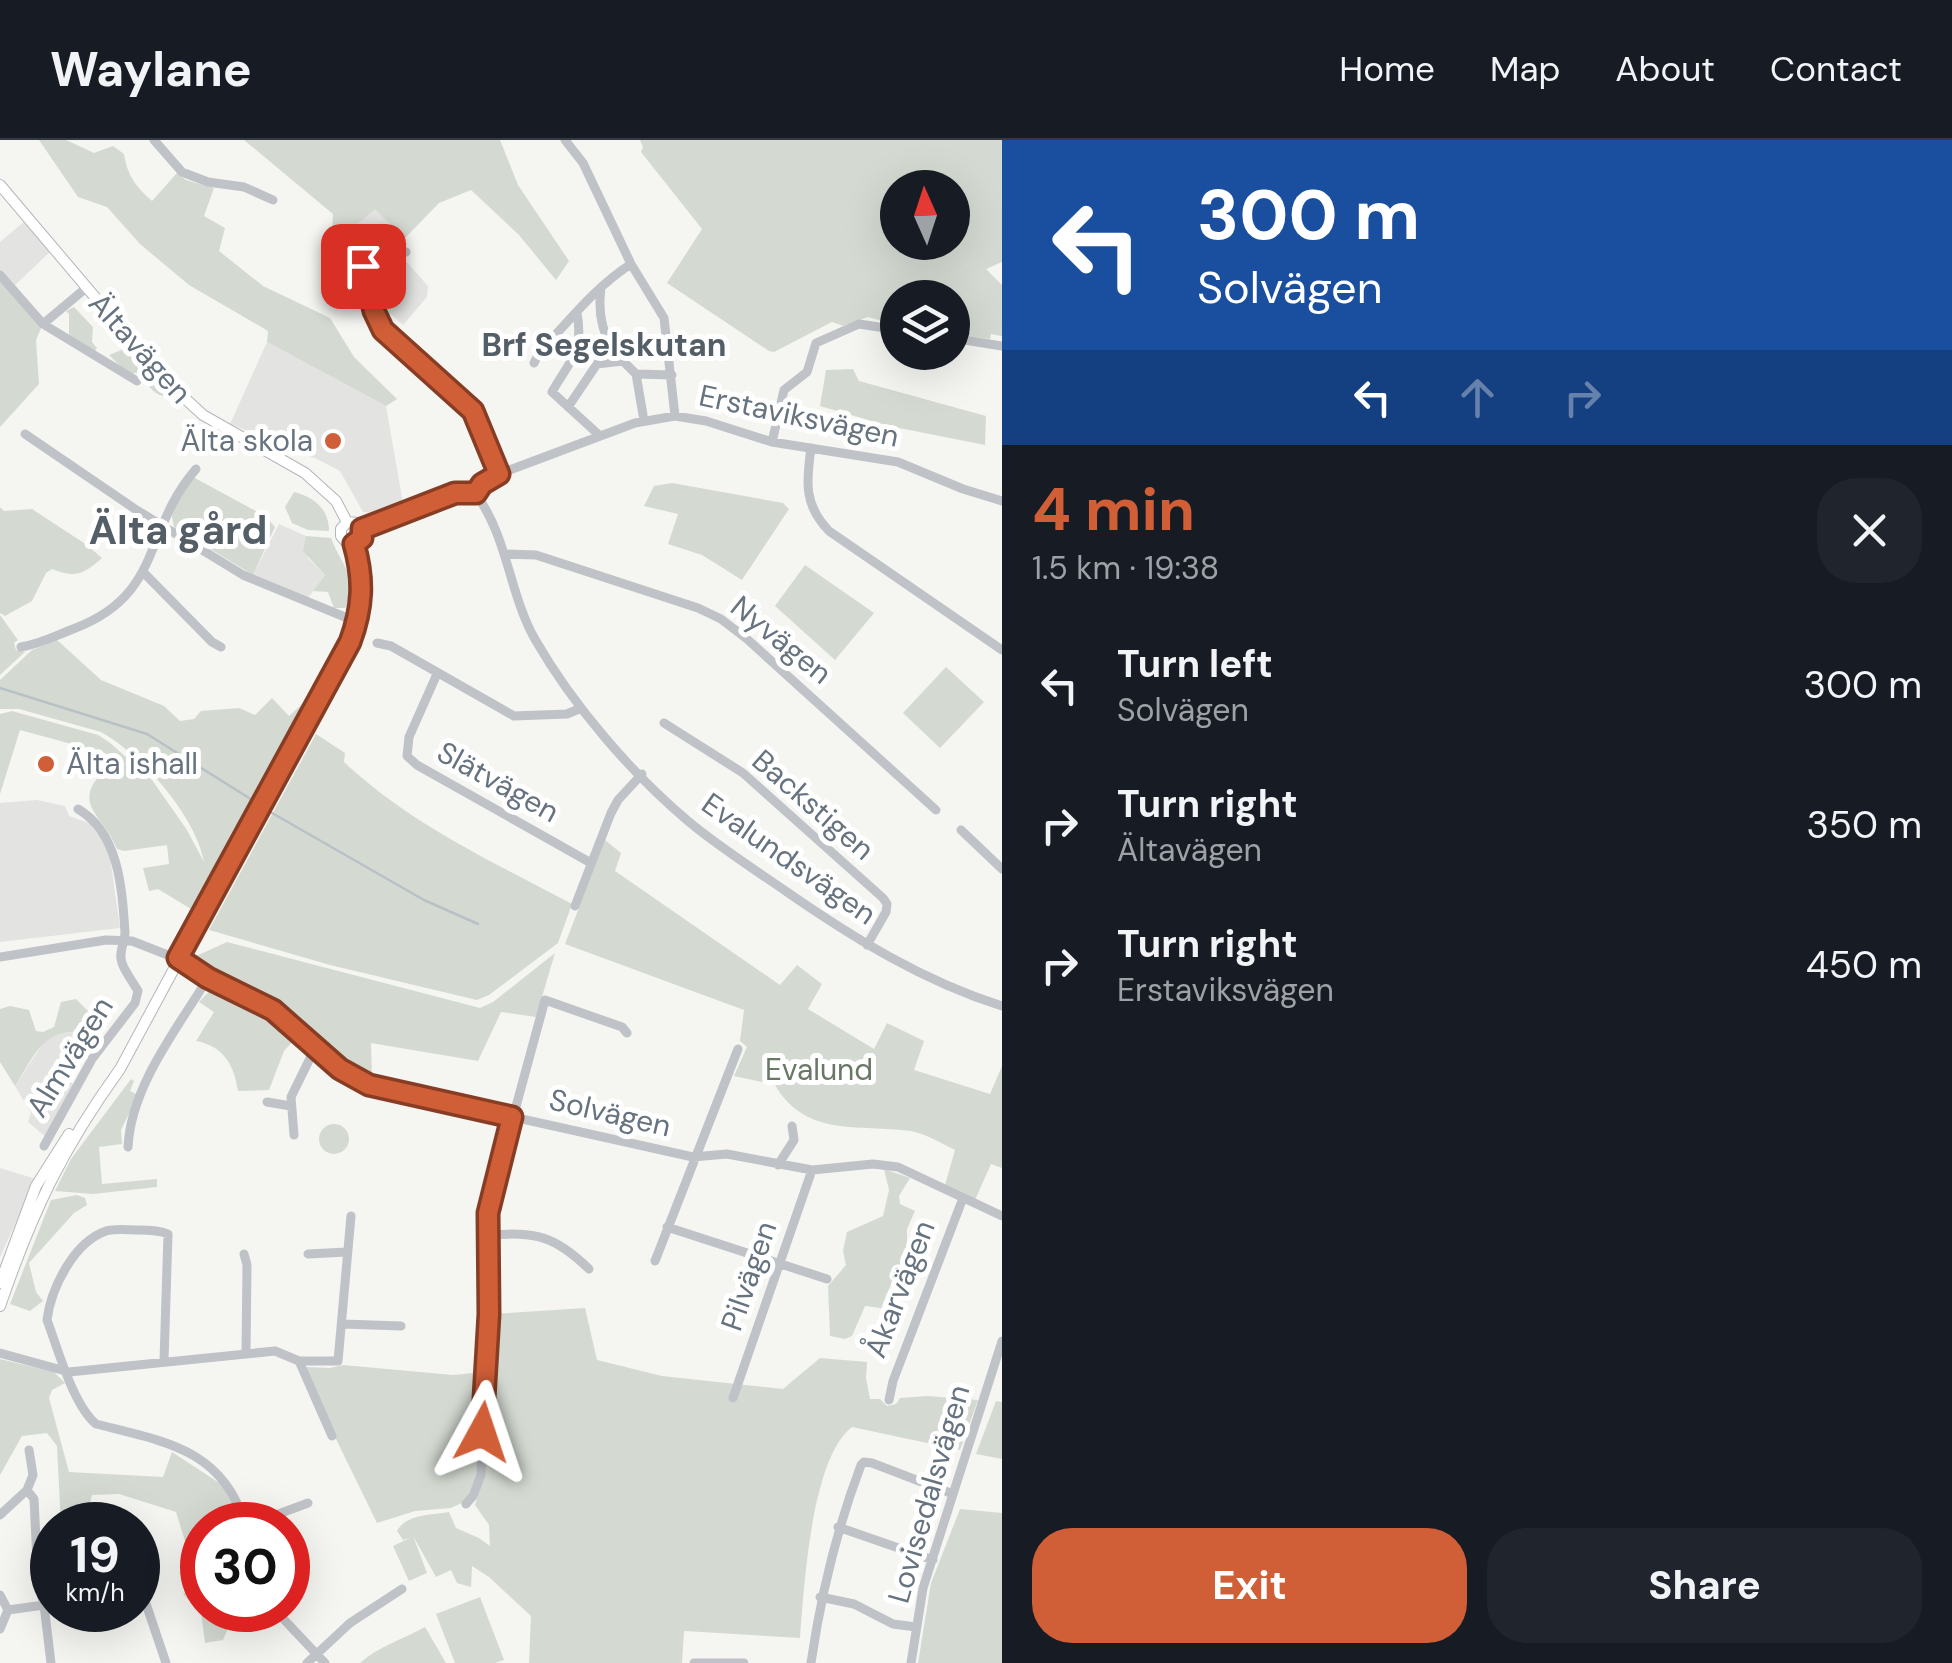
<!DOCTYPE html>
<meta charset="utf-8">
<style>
:root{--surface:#171b24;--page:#20242c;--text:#f1f3f6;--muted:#9ea1a6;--line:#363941;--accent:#d05e37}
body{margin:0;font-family:"DM Sans",sans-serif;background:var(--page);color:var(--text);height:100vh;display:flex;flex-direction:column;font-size:38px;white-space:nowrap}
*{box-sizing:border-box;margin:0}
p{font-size:32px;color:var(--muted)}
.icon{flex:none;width:55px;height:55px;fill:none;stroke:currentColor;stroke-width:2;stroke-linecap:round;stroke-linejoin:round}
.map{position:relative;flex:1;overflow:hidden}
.side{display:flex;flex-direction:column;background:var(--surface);width:950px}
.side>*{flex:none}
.hud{background:#1a4fa0;color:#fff;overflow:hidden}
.needle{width:65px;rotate:357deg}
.tools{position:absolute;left:880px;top:30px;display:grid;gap:20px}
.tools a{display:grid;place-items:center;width:90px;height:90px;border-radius:50%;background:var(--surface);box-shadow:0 10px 40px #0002;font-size:50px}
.speed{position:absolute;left:30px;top:1362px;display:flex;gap:20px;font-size:50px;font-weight:700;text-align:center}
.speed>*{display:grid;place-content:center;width:130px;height:130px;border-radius:50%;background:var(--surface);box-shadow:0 10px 40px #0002;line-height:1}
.speed small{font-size:25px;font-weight:400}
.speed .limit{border:15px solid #d22;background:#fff;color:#111}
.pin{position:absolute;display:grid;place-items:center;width:85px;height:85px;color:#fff;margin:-42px;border-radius:20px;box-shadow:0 5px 15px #0006}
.me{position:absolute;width:110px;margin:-55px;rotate:5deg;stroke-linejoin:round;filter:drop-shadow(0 0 8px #0008)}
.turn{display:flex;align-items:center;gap:35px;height:210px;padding:0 30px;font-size:45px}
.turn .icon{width:130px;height:130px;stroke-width:2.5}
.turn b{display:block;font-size:70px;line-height:85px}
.lanes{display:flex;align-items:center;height:95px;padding:0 30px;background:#0003;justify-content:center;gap:50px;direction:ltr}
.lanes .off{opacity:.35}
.round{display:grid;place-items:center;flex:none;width:105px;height:105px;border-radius:40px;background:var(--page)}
.overview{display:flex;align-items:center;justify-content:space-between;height:170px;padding:0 30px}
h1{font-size:60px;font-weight:700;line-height:75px;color:var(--accent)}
.primary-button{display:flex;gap:20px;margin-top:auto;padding:20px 30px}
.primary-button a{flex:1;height:115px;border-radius:40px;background:var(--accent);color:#fff;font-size:40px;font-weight:700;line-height:115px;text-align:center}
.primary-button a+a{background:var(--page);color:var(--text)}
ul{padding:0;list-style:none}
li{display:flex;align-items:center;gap:30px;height:140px;padding:0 30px}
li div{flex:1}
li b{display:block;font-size:38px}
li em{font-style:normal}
header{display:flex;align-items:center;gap:60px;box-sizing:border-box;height:140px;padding:0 50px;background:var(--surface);border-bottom:2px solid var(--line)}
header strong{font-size:48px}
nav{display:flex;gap:55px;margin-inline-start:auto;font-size:35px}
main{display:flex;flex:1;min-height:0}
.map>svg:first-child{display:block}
</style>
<header>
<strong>Waylane</strong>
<nav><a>Home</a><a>Map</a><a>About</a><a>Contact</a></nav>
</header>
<main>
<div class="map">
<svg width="1002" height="1523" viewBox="0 0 1002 1523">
<rect width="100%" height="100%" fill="#f5f5f2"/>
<path fill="#e3e4e2" d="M375 68 407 104 395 115H379L364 101 359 105 346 93Z
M26 80 51 111 13 147 0 132V102Z
M405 120 428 146 427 157 403 185 391 174 385 177 371 138 375 128Z
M267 202 386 266 403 363 375 373 363 372 340 331 317 319 230 284Z
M279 384 306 396 308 418 325 435 308 458 253 435Z
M37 660 65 666 69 676 89 683 104 702 110 717 120 788 0 802V663Z
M69 889 91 892 94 908 86 922H72L67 929 74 948 46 997 28 982 31 973 15 946 47 897Z
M0 1028 36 1039 0 1117Z"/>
<path fill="#d4dad2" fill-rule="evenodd" d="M39 0H66L94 13 113 6 124 14C127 35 136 47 152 61L177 33 186 40 214 48 204 76 225 88 219 111 263 146 330 178 354 217 397 259 386 266 267 202 268 191 189 145 140 104 107 67 78 57Z
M244 0H500L518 45 569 121 556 140 519 95 471 50 439 63 404 99 375 69 341 98 332 95 333 74Z
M640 0H1002V122L986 129 1002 145V196L991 194 990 199 953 194 952 158H898L897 185 868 177 843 186 832 182 774 212 769 211 667 143 702 89 641 12 643 7ZM898 48H952V102H898Z
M0 137 43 184 36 200 39 244 0 287Z
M74 167 93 187 92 202 97 208 95 211 69 197V174L66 171Z
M129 207 176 258C156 257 149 250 142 233H127L109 215Z
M853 229 859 241 986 276 985 305 889 286 820 266 826 230Z
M193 337 265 376 275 387 253 435 174 387 171 371Z
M672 343 783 363 789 369 742 440 702 415 668 404 678 374 644 366 654 346Z
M294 352C314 357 329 369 329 391L308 390 292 383 285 367Z
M0 367 4 371 32 369 87 405 102 418C83 435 75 438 52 429L46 433 32 461 5 476 0 473Z
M306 396 331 398C339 420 351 429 354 455L345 468H334L328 452 313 451 325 435 303 411Z
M805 425 874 473 835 520 775 466Z
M0 475 18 500 14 503 16 510 25 512 0 535Z
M57 500 101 540 164 566 180 581 194 579 201 571 239 568 255 575 272 558 289 576 321 547 322 552 208 754 191 769 158 749 149 751 143 728 169 724 167 705 124 711 117 709C102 672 69 665 107 627L102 618 85 614 86 608 20 590 0 654V574L12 571 98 595 109 602 152 640 187 690 204 722C195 675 142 615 101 592L19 569H0V540L32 510Z
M946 527 984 562 940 608 903 573Z
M316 594 345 613 344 622C410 684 493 722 572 764L558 803 489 855 477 860 330 825 209 790Z
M605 700 621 713 615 731 780 845 797 825 822 844 808 869 874 909 887 883 924 901 914 930 990 954 1002 926V1028L991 1024 975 1060 945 1045 955 1010C941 1003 926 994 911 991 859 984 806 998 775 945L734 936 747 907 740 901 744 870 565 804Z
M227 802 480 868 493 862 555 813 536 877 501 872 478 921 371 903 372 938C337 926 321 897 291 876 264 857 231 844 200 829L194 817Z
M213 847 259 870 296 898 284 911 269 950 238 951C234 924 223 906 196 901L214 872 199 862Z
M76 859 93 876 91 892C43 887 38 910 15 946L0 922V869L10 866 29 870 36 891 43 892 54 887 61 862Z
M131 939 134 941 130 951 138 955 121 990 122 1004 99 1007 102 1044 157 1039V1047L93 1054 55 1051 71 1019Z
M319 999a15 15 0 1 1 30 0a15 15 0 1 1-30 0Z
M884 1029 910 1038 899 1056 900 1064 915 1071 907 1089V1107L881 1168 865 1166 852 1196 845 1199 830 1196 828 1146 846 1125 843 1111 847 1092 883 1076 889 1050Z
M77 1055 85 1058 87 1065 74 1073 29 1123 36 1152 43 1161 30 1171 10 1164 51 1060Z
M585 1168 597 1220 662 1236 783 1249 820 1218 867 1222 866 1238 870 1259H880L887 1266 896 1264 900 1258 927 1256 978 1260 960 1310 852 1287C811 1318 804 1448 800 1498L684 1491 682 1523H529L531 1476 489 1437 472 1426 471 1447 457 1443 451 1430 436 1437 413 1396 427 1433 409 1441 393 1406 410 1398 403 1400 397 1391C406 1374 432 1375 449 1372L456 1388 479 1398 490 1406 489 1385 475 1365 484 1334 493 1174Z
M0 1219 54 1232 65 1243 52 1250 49 1258 69 1332 163 1337 172 1312 230 1350 236 1385H202V1470H236L223 1500 205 1503 201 1472 183 1454 198 1443 176 1372 119 1354 92 1355 85 1385H61L57 1306 47 1293 22 1296 0 1335Z
M343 1225 453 1235 483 1232 478 1336 471 1353 464 1362 451 1368 415 1371 377 1383 334 1295 305 1227 330 1228Z
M996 1261 1002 1262V1319L976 1314Z
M960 1369 1002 1373V1523H918L931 1443Z
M480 1457 504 1520 495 1523H455L436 1474Z
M425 1487 446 1523H360C379 1506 402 1500 425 1487Z"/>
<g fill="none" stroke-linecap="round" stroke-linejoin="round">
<path stroke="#b8c1c6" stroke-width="2.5" d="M0 548 147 594 257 663
M272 673 424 760 478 784"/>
<defs>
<path id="major" d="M0 45 166 241 203 275 305 333 336 361 347 382
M347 382 358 383 362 389 361 398 354 403
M347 382 341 389V396L347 403H354
M0 1143 36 1046 69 994
M0 1166C32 1073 62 1009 120 929L350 502C363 467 363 439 354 403"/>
</defs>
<use href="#major" stroke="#b3b6ba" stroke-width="12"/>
<path stroke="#bfc2c6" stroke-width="9" d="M154 0 182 32 208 42 244 47 273 60
M565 0 583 23 631 124 664 178 675 276
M333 104C378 119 361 160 385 192 407 224 449 239 472 269 485 287 491 313 499 334
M363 126 406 112
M0 135 43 184 86 148
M601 148C597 177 604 197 619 221
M577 173C584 213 570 220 552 252L599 295
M43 184 137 241
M952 198 1002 206
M534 223 539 213C568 182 595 147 631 124
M636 234 672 235
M568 267 597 224 623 221 636 234 643 275
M25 294 135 369 243 435 357 482
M772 302 784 250 807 232 816 203 859 184 898 190
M811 308C806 343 804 365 829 391L1002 510
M475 353C508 396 509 455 536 501 573 565 631 633 688 681 719 707 754 729 787 752 855 799 923 841 1002 866
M475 353 482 344 499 334 635 283 675 276 706 281 772 302 898 322 963 349 1002 361
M362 389 455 353H475
M504 414 536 415 698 468 721 479 747 499 936 670
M143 432 212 502 221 507
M377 503 391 506 514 576 567 574 581 568
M21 507C40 504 55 496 73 489 164 455 142 391 196 329
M437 534 409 597 407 616 417 625 591 723
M664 583 743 633 883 758 887 764 886 772 867 805
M961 690 1002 729
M575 766 611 673 618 660 642 634
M0 817 106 800 132 801 178 819 208 838 273 870 340 929 369 945 693 1017 727 1014 812 1030 873 1024 898 1027 1002 1076
M267 962 291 966
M294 995 291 957 316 906
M44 1006 92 919 135 863 138 851C133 842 125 832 122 823 118 812 125 803 125 792 122 748 119 693 78 669
M128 1007C131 946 177 889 208 838
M778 1025 794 1000 792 986
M667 1087 827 1139
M488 1095C536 1092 554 1095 589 1129
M244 1114 247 1125 246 1213
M308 1114 347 1112
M655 1121 738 909
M343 1184 401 1186
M0 1213 69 1232 275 1211 299 1221 332 1296
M164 1221 168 1094C159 1090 148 1090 138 1090 128 1090 116 1088 106 1091 74 1102 51 1148 47 1180 58 1209 73 1265 96 1284 163 1301 224 1309 245 1385
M299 1221H338L351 1076
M733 1258 812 1030
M889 1260 893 1241 963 1058
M27 1350 33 1335 29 1310
M466 1364 473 1356 481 1335 488 1201 487 1073 545 860 622 887 627 893
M0 1375 27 1350 34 1359 38 1442 44 1465 51 1523
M249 1385 308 1363
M838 1387 933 1420
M138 1440 166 1523
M0 1455 8 1470 0 1489
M820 1457 854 1464 893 1484 916 1487
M8 1470 44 1465
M275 1470 325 1523
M307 1523 350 1483 402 1449
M694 1523H744
M811 1523C821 1454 836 1391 861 1325L864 1322 872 1323 953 1354
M911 1523 923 1448 1002 1201"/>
<use href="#major" stroke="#fff" stroke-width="10"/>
</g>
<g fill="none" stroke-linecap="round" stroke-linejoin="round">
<defs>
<path id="route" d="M363 126 374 171 383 190 473 271 499 334 482 344 476 353H455L362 389V398L354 404C364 439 363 467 350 502L178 818 208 838 273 870 340 929 369 945 512 977 488 1073 489 1174 482 1292"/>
</defs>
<use href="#route" stroke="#873d24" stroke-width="25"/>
<use href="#route" stroke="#d05e37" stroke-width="18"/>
</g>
<g fill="#d05e37" stroke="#fff" stroke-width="4">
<circle cx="333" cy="301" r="10"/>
<circle cx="46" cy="624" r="10"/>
</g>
<g text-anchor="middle" stroke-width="10" stroke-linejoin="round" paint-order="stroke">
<g font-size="30" fill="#677480" stroke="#fff">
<text transform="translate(140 208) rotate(48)" y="10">Ältavägen</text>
<text transform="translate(799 276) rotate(12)" y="10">Erstaviksvägen</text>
<text transform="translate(781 500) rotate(39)" y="10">Nyvägen</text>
<text transform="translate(498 642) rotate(29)" y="10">Slätvägen</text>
<text transform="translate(813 665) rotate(41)" y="10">Backstigen</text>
<text transform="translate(789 719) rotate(35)" y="10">Evalundsvägen</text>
<text transform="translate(70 917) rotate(-58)" y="10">Almvägen</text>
<text transform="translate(610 973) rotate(13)" y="10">Solvägen</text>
<text transform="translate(749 1136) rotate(-71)" y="10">Pilvägen</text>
<text transform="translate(900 1149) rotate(-69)" y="10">Åkarvägen</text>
<text transform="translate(929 1354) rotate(-74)" y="10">Lovisedalsvägen</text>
</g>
<g font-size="30" fill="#677480" stroke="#fff" text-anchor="end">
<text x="313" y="311">Älta skola</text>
<text x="66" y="634" text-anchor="start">Älta ishall</text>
</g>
<g font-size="30" fill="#697865" stroke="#fff">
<text x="819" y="940">Evalund</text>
</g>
<g font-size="32" font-weight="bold" fill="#545e66" stroke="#fff">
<text x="604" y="216">Brf Segelskutan</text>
</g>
<g font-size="40" font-weight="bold" fill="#545e66" stroke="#fff">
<text x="178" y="404">Älta gård</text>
</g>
</g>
</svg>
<div class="tools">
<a><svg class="needle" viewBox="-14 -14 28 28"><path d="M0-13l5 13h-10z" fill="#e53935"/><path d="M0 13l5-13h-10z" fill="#9ea1a6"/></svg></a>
<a><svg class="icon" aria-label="layers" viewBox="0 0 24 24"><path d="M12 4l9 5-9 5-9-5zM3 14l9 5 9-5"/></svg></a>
</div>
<div class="speed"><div>19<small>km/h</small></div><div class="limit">30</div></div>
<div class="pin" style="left:363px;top:126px;background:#d93025"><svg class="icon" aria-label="arrive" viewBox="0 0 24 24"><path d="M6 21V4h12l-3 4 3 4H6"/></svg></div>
<svg class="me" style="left:482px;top:1292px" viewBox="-20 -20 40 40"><path d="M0-17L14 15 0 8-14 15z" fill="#d05e37" stroke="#fff" stroke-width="4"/></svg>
</div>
<section class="side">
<div class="hud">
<div class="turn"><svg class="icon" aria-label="left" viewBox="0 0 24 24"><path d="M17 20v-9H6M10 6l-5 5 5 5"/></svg><div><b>300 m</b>Solvägen</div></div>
<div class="lanes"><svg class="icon" aria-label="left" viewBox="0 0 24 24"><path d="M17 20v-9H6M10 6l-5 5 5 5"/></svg><svg class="icon off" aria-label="ahead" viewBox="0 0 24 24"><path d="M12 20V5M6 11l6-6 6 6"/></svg><svg class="icon off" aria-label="right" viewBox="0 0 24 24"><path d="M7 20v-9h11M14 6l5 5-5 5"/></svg></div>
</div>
<div class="overview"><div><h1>4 min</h1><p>1.5 km · 19:38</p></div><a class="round"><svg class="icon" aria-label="close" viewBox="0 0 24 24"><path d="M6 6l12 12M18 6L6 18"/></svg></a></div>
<ul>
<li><svg class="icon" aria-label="left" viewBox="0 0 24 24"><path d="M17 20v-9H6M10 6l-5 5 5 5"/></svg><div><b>Turn left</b><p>Solvägen</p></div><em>300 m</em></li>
<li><svg class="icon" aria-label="right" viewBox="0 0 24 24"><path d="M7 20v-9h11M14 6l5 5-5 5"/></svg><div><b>Turn right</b><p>Ältavägen</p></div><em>350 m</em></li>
<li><svg class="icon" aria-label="right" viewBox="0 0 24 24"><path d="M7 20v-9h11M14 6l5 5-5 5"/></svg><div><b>Turn right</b><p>Erstaviksvägen</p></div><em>450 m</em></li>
</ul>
<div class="primary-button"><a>Exit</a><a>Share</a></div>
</section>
</main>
